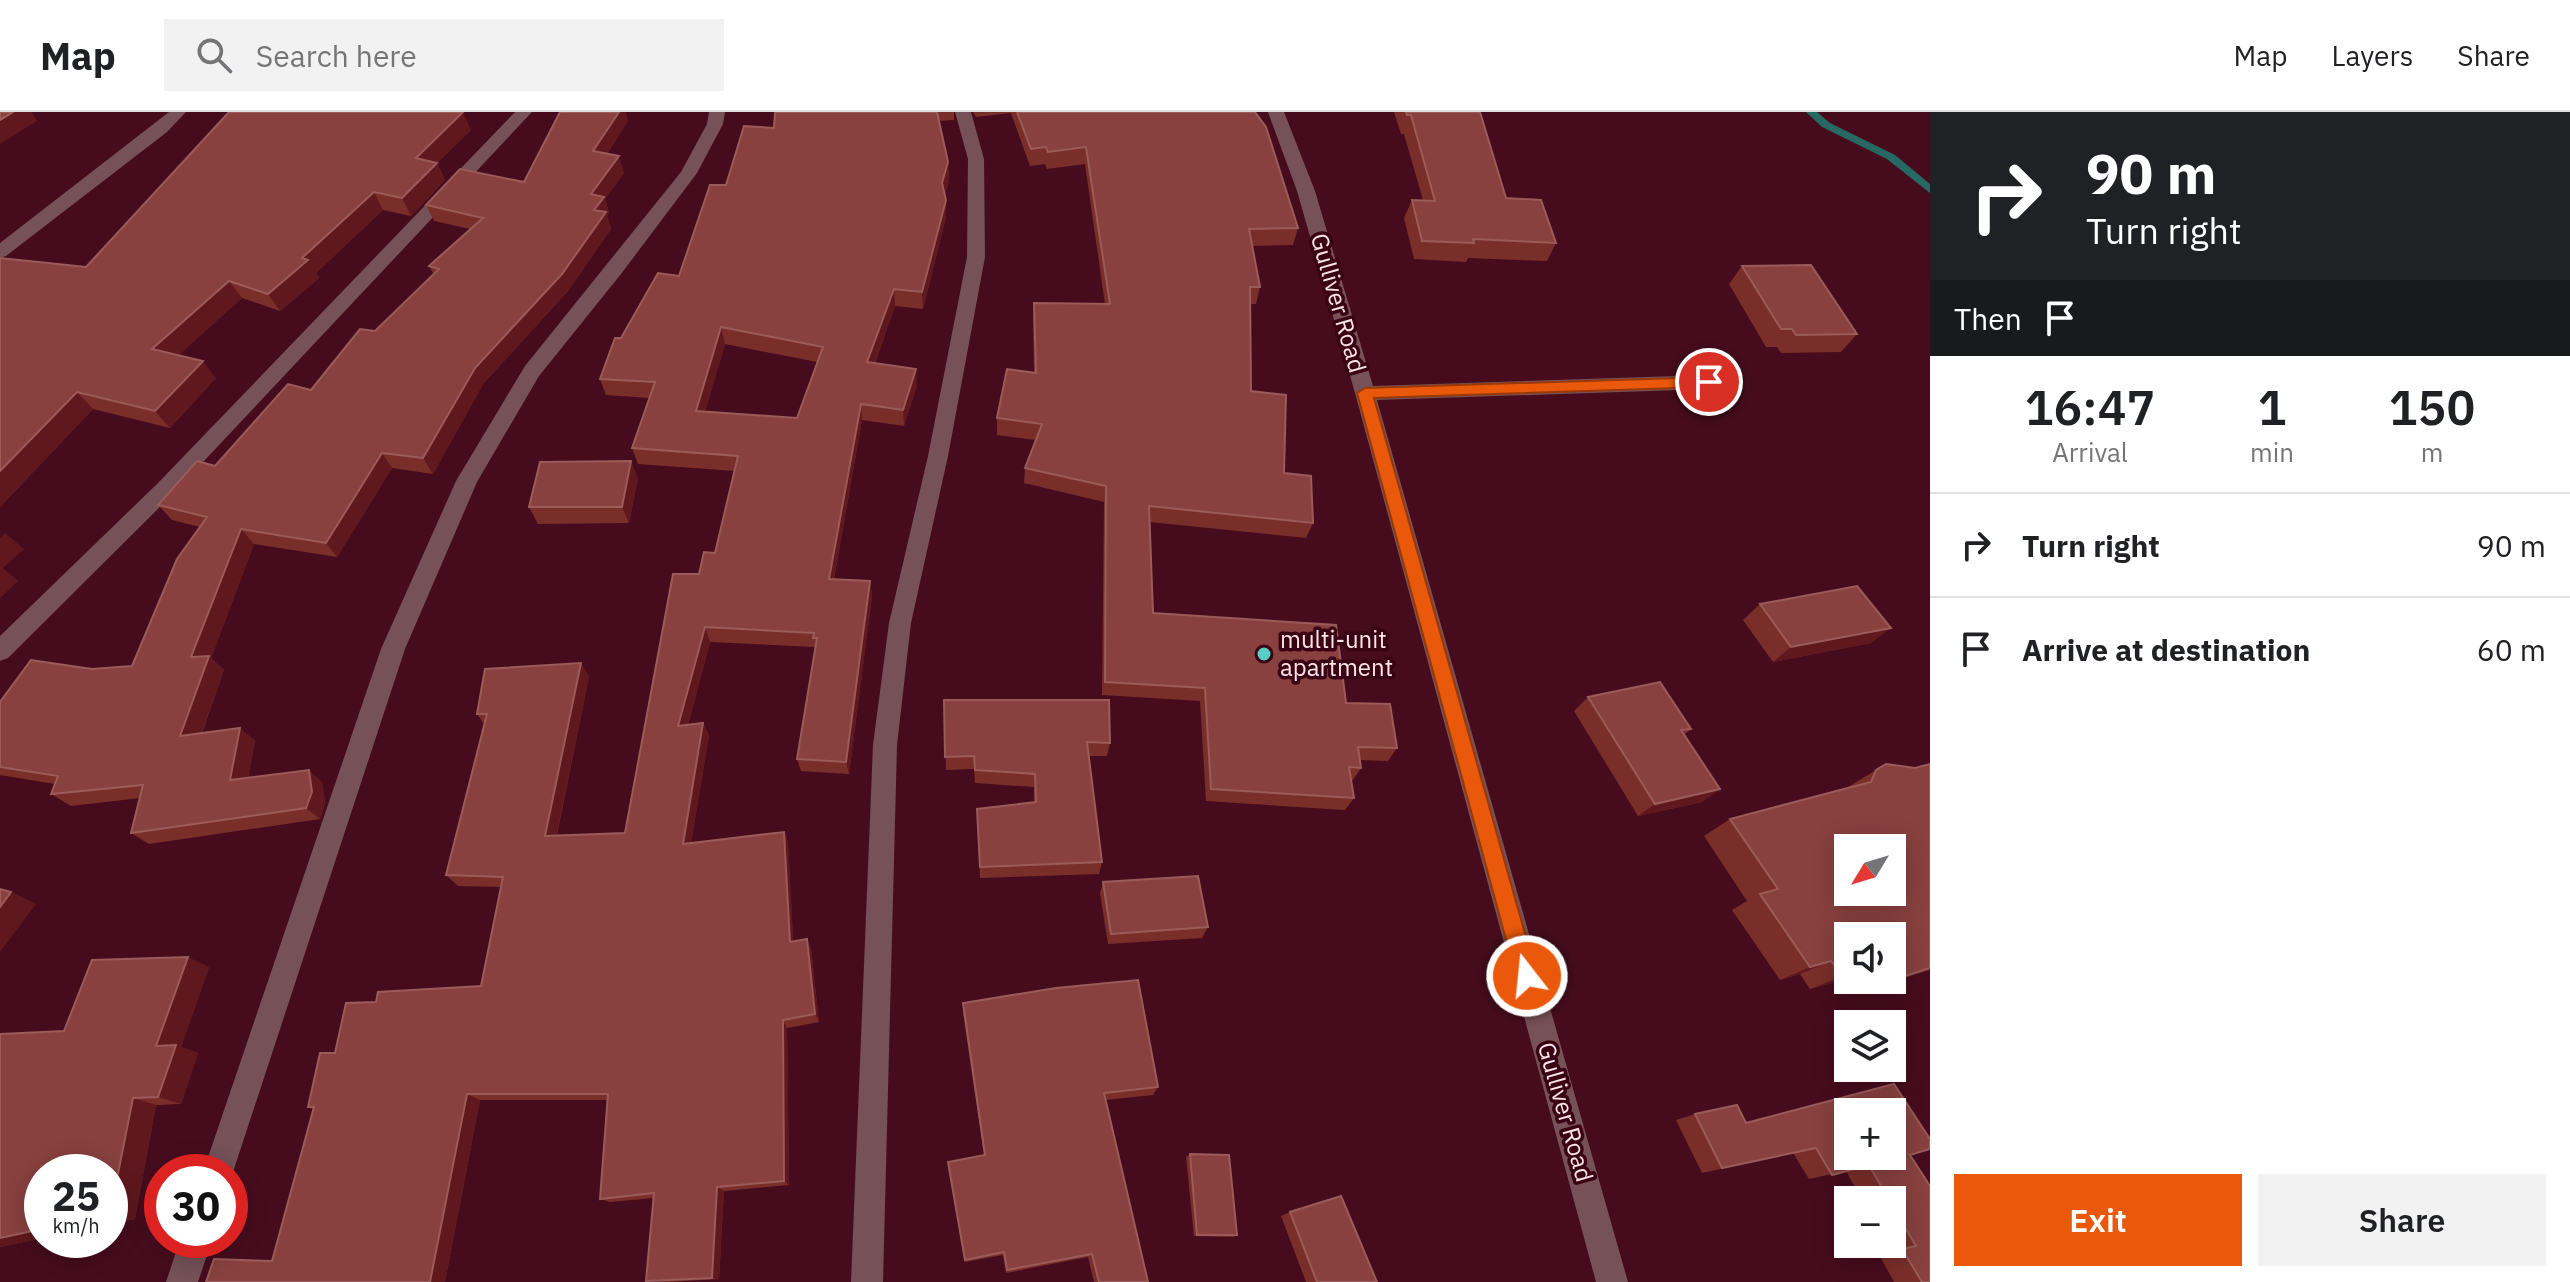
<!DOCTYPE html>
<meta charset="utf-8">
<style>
:root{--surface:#fff;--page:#f2f2f2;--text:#202124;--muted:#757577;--line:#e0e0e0;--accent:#ea580c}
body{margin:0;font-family:"IBM Plex Sans",sans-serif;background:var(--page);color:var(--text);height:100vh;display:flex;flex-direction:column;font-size:30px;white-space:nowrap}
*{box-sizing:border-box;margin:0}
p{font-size:26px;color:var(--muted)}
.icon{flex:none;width:44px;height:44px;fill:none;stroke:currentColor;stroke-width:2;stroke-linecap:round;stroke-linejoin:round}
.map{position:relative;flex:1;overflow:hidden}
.sheet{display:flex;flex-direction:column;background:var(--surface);width:640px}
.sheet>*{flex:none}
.top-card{background:#202124;color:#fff;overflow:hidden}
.needle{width:52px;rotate:232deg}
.fabs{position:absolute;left:1834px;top:722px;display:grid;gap:16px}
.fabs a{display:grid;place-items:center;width:72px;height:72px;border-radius:0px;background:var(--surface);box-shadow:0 4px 20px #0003;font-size:40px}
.speed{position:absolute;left:24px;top:1042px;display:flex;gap:16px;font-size:40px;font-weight:700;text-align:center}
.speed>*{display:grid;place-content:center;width:104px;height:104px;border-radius:50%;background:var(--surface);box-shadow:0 4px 20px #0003;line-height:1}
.speed small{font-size:20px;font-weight:400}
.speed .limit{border:12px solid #d22;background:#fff;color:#111}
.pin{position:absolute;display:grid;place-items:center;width:68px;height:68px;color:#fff;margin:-34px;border:4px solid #fff;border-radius:50%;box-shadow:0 2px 8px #0007}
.me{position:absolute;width:88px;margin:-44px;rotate:344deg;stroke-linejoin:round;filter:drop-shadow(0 0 6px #0008)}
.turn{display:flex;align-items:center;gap:28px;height:168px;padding:0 24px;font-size:36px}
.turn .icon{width:104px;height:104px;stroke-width:2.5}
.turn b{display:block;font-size:56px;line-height:68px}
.then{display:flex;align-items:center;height:76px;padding:0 24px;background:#0003;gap:16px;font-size:30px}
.eta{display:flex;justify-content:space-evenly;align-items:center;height:136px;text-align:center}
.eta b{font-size:48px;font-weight:600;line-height:56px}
.button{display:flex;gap:16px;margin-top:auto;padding:16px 24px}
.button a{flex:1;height:92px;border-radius:0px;background:var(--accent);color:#fff;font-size:32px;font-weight:600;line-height:92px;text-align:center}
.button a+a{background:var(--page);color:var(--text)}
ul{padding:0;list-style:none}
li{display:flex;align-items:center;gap:24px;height:104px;padding:0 24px;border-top:2px solid var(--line)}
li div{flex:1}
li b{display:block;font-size:30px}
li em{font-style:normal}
header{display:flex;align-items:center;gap:48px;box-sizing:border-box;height:112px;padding:0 40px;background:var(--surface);border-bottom:2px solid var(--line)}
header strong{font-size:38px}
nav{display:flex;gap:44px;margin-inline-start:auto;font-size:28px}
.search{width:560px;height:72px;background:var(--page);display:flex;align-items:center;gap:20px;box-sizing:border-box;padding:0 28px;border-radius:0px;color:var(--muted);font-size:30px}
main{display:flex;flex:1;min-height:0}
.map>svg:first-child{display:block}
</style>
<header>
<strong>Map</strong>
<div class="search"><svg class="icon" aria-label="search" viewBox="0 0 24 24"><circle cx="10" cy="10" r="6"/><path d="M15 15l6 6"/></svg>Search here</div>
<nav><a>Map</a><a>Layers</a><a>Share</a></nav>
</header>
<main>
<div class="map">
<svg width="1930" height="1170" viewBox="0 0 1930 1170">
<rect width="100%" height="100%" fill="#460c1e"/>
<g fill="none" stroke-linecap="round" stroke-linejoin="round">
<path fill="#266963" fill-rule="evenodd" d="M1806 0H1817L1830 11 1895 43 1930 72V81L1887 47 1822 15Z"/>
<path fill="#765158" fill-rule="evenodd" d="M169 0H186L167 20 6 144 0 146V131Z
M515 0H532L172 383 8 546 0 549V524L158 371Z
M709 0H725L723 12 697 61 621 162 539 264 477 370 405 537 233 1060 230 1068V1060H203L381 537 456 369 525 254 681 60 707 12Z
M955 0H971L984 47 985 145 948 344 911 511 897 633 883 1170H851L873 633 889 511 928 344 967 145 968 47Z
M1268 0H1284L1315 79 1373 274 1709 263 1719 270 1709 277 1377 288 1628 1170H1596L1355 281 1297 79Z
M180 1128H212L198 1170H166Z"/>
</g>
<path fill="#7a2e2a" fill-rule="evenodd" d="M775 0H954V8L939 9 948 50 949 68 945 82 946 105 923 197 895 194 875 251 917 273 904 314 862 308 834 467 870 469 872 484 849 662 801 659 797 647 815 535 710 530 688 613 703 611 709 624 691 731 784 720 788 731 793 829 811 836 819 910 787 916 789 1073 724 1079 719 1167 668 1170 646 1169 654 1086 610 1090 600 1087 607 988H480L445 1170H206L272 1149 313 997 308 995 335 941 376 890 481 874 501 775 458 774 446 763 484 612 477 602 581 551 589 565 557 723 625 721 699 462 715 441 735 359 638 352 632 336 649 286 606 283 600 267 621 226 679 164 726 73 774 16ZM725 232 817 250 797 306 705 299Z
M973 0H1255L1298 116 1293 133 1252 134 1260 175 1256 192H1250L1251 279 1284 361 1313 411 1306 426 1150 410 1153 501 1346 591 1397 636 1388 649 1360 648 1361 656 1353 668H1351L1354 686 1345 698 1206 689 1200 589 1102 583 1104 390 1024 371 1025 356 1036 328 997 323V306L1034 261 1033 208 1034 191 1105 192 1085 52 1047 57 1045 52 1030 54 1011 1 976 5Z
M1394 0H1480L1506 86 1556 131 1547 149 1468 146 1466 150 1414 147 1404 106 1412 88H1423L1404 22H1401Z
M628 9 607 42 624 61 605 87 609 101 607 104 611 117 568 179 483 272 433 362 392 356 337 445 254 432 211 546 224 558 202 621 255 628 248 666 322 670 325 691 320 707 149 732 131 721 140 686 71 694 51 682 55 672 0 663V590L92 557 132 554 200 415 172 408 158 393 215 354 311 278 434 163 429 154 470 117 434 109 426 93 524 70Z
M471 18 437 51 445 68 411 104 383 98 316 161 319 166 280 199 242 186 178 243 216 266 170 316 93 297 0 395V146L86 155Z
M1742 154 1857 222 1841 240 1781 241 1777 235H1766L1729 172Z
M638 366 629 411 538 412 529 395Z
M1760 492 1871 531 1773 550 1743 508Z
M1588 585 1691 617 1684 623 1720 677 1702 690 1638 704 1574 599Z
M944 588 1110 631 1107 644H1089L1102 750 1099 762 980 766 977 697 1034 690V675L975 671 974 657 946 658Z
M1886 652 1930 858 1854 882 1843 868 1810 877 1800 862 1780 868 1732 798 1747 789 1704 724 1730 707 1848 675ZM1848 824 1892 868H1848Z
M1103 770 1208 815 1202 826 1108 832 1100 781Z
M209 855 181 935 198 941 181 992 156 993 135 1107 110 1112V1060H42V1126L0 1135 64 919Z
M963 891 1158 975 1153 983 1105 988 1148 1170H1094L1088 1145 1006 1161 1003 1143 965 1150 948 1050 984 1043 963 901Z
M1695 1002 1746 1011 1910 1043 1930 1170H1894L1877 1139 1889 1136 1887 1132H1892V1088H1862L1846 1059 1809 1067 1793 1041 1702 1061 1676 1008Z
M1190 1042 1237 1123 1233 1125 1194 1124 1186 1045Z
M1290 1100 1377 1170H1306L1281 1104Z"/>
<path fill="#5f181d" d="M13 0H31L37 9 0 32V8Z
M463 0 471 18 437 51 445 68 411 104 402 86 416 46Z
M619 0H626L628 9 598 56 593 39Z
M619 44 624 61 605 87 609 101 607 104 611 117 568 179 483 272 433 362 423 346 475 256 594 98 591 82Z
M948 50 949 68 943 88 942 71Z
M374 80 383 98 316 161 319 166 280 199 268 182 302 146Z
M946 88V105L923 197 922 180Z
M229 169 242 186 166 255 152 237Z
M894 177 895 194 869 266 867 250Z
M721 215 725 232 701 315 696 299Z
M203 249 216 266 170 316 155 299Z
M916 257 917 273 904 314 903 298Z
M77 280 93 297 0 395V359Z
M861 292 862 308 831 482 829 467Z
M382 341 392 356 337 445 326 431Z
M631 349 638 366 629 411 622 395Z
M241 417 254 432 211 546 224 558 196 636 180 624 191 545Z
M5 421 24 437 3 456 18 469 0 486V426Z
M870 469 872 484 849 662 846 650Z
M705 515 710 530 684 627 678 614Z
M1891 516 1871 531 1773 550 1791 535Z
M581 551 589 565 554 735 545 724Z
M703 611 709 624 689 743 683 732Z
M240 616 255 628 245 680 230 668Z
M309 658 322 670 325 691 320 707 306 696Z
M1720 677 1702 690 1638 704 1655 692Z
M784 720 788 731 794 839 790 830Z
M11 780 36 792 0 840V795Z
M807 827 811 836 819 910 815 902Z
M188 845 209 855 181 935 198 941 181 992 158 985 156 934Z
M1831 849 1800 862 1780 868 1810 855Z
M1930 856V858L1854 882 1887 870Z
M1848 862V866L1843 868 1810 877Z
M783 908 787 916 789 1073 784 1069Z
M467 982 480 988 445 1170H430Z
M133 986 156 993 135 1107 110 1112V1102Z
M717 1075 724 1079 719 1167 712 1166Z
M42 1117V1126L0 1135V1126Z"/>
<path fill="#88413f" stroke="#9a5b59" stroke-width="2" fill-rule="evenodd" d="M0 0H13L0 8Z
M229 0H463L416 46 437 51 402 86 374 80 302 146 308 148 268 182 229 169 152 237 203 249 155 299 77 280 0 359V146L86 155Z
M560 0H619L593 39 619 44 591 82 604 85 594 98 606 100 562 162 475 256 423 346 382 341 326 431 241 417 191 545 209 544 180 624 240 616 230 668 309 658 312 680 306 696 131 721 143 673 51 682 58 664 0 655V590L31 548 92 557 132 554 177 447 207 405 158 393 197 349 215 354 288 272 311 278 360 217 375 219 439 157 429 154 483 106 426 93 460 57 524 70Z
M775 0H937L948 50 942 71 946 88 922 180 894 177 867 250 916 257 903 298 861 292 829 467 870 469 846 650 797 647 817 526H813L814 521 705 515 678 614 703 611 683 732 784 720 790 830 807 827 815 902 783 908 784 1069 717 1075 712 1166 646 1169 654 1081 600 1087 608 982H467L430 1170H206L214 1147 272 1149 314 995H308L320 941H335L346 891 376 890 378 880 481 874 503 765 446 763 487 602H477L485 557 581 551 545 724 625 721 673 462H699L704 440 715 441 738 344 632 336 655 270 600 267 615 226H621L658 161 679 164 710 73H726L744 14 774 16ZM721 215 823 235 797 306 696 299Z
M1017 0H1255L1266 15 1298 116 1249 117 1260 175H1250L1251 279 1286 283 1284 361 1311 364 1313 411 1149 394 1153 501 1336 513 1346 591 1390 592 1397 636 1358 635 1361 656 1349 655 1354 686 1211 677 1205 576 1105 570 1106 374 1025 356 1042 312 997 306 1007 257 1036 261 1034 191 1110 192 1086 35 1048 40 1046 35 1031 37Z
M1406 0H1480L1506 86 1541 88 1556 131 1473 127 1474 131 1422 129 1412 88 1435 89 1411 3H1407Z
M1811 153 1857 222 1796 223 1792 217H1781L1742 154Z
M631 349 622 395H529L540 350Z
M1857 474 1891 516 1791 535 1760 492Z
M1660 570 1691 617 1681 618 1720 677 1655 692 1588 585Z
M944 588H1109L1110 631 1087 630 1102 750 980 755 977 697 1036 690 1035 662 975 658 974 644 945 645Z
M1886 652 1915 656 1930 652V856L1887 870 1886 868H1892V824H1848V862L1842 864 1831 849 1810 855 1760 782 1778 777 1730 707 1871 670 1876 658ZM1848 736H1892V780H1848Z
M1198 764 1208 815 1111 822 1103 770Z
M0 777 11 780 0 795Z
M188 845 156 934 176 933 158 985 133 986 110 1102V1060H42V1117L0 1126V922L64 919 92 848Z
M1138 868 1158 975 1104 981 1148 1170H1099L1092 1142 1007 1158 1004 1140 965 1148 948 1050 985 1043 963 891 1056 876Z
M1894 972 1930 1027V1037L1910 1043 1930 1074V1170H1922L1902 1137 1916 1134 1892 1093V1088H1889L1869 1053 1832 1063 1816 1036 1722 1056 1695 1002 1737 993 1746 1011ZM1848 1000H1892V1044H1848Z
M1190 1042 1229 1043 1237 1123H1197Z
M1341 1084 1377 1170H1317L1290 1100Z"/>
<path fill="#ea580c" stroke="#983908" stroke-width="2" d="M1709 265 1716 270 1709 275 1374 286 1537 864 1534 871 1527 874 1519 871 1516 864 1357 281 1365 276Z"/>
<circle fill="#56cec3" stroke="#3a0215" stroke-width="3" cx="1264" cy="542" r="8"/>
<g text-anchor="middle" stroke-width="7" stroke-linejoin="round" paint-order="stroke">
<g font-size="24" fill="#fce4e8" stroke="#3a0215">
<text transform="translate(1338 191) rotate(74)" y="8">Gulliver Road</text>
<text transform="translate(1565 1000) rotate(74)" y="8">Gulliver Road</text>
</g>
<g font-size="24" fill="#fce4e8" stroke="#3a0215" text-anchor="start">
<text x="1280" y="536">multi-unit<tspan x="1280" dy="28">apartment</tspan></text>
</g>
</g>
</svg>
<div class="fabs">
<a><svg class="needle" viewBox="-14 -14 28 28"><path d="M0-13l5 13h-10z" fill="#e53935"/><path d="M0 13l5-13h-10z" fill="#757577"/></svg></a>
<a><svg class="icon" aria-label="sound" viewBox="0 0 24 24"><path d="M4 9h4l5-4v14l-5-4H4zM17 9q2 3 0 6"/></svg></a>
<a><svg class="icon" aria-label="layers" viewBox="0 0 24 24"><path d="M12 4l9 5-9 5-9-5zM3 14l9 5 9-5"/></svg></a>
<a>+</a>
<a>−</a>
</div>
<div class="speed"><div>25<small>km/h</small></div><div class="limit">30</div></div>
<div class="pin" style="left:1709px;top:270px;background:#d93025"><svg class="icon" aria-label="arrive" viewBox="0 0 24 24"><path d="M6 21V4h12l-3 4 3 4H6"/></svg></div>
<svg class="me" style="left:1527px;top:864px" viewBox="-20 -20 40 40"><circle r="17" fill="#ea580c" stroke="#fff" stroke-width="3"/><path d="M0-11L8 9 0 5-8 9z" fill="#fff"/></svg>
</div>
<section class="sheet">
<div class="top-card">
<div class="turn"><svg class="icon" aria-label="right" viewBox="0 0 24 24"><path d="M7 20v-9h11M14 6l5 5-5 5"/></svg><div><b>90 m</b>Turn right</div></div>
<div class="then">Then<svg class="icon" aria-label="arrive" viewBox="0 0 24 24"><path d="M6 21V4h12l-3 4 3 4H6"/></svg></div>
</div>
<div class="eta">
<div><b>16:47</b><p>Arrival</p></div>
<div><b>1</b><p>min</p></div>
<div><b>150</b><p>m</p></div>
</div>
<ul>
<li><svg class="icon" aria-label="right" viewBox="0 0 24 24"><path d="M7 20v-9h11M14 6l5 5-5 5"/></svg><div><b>Turn right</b></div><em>90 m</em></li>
<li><svg class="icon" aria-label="arrive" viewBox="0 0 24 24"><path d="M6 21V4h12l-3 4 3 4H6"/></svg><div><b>Arrive at destination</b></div><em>60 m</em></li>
</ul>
<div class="button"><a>Exit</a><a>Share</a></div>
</section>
</main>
